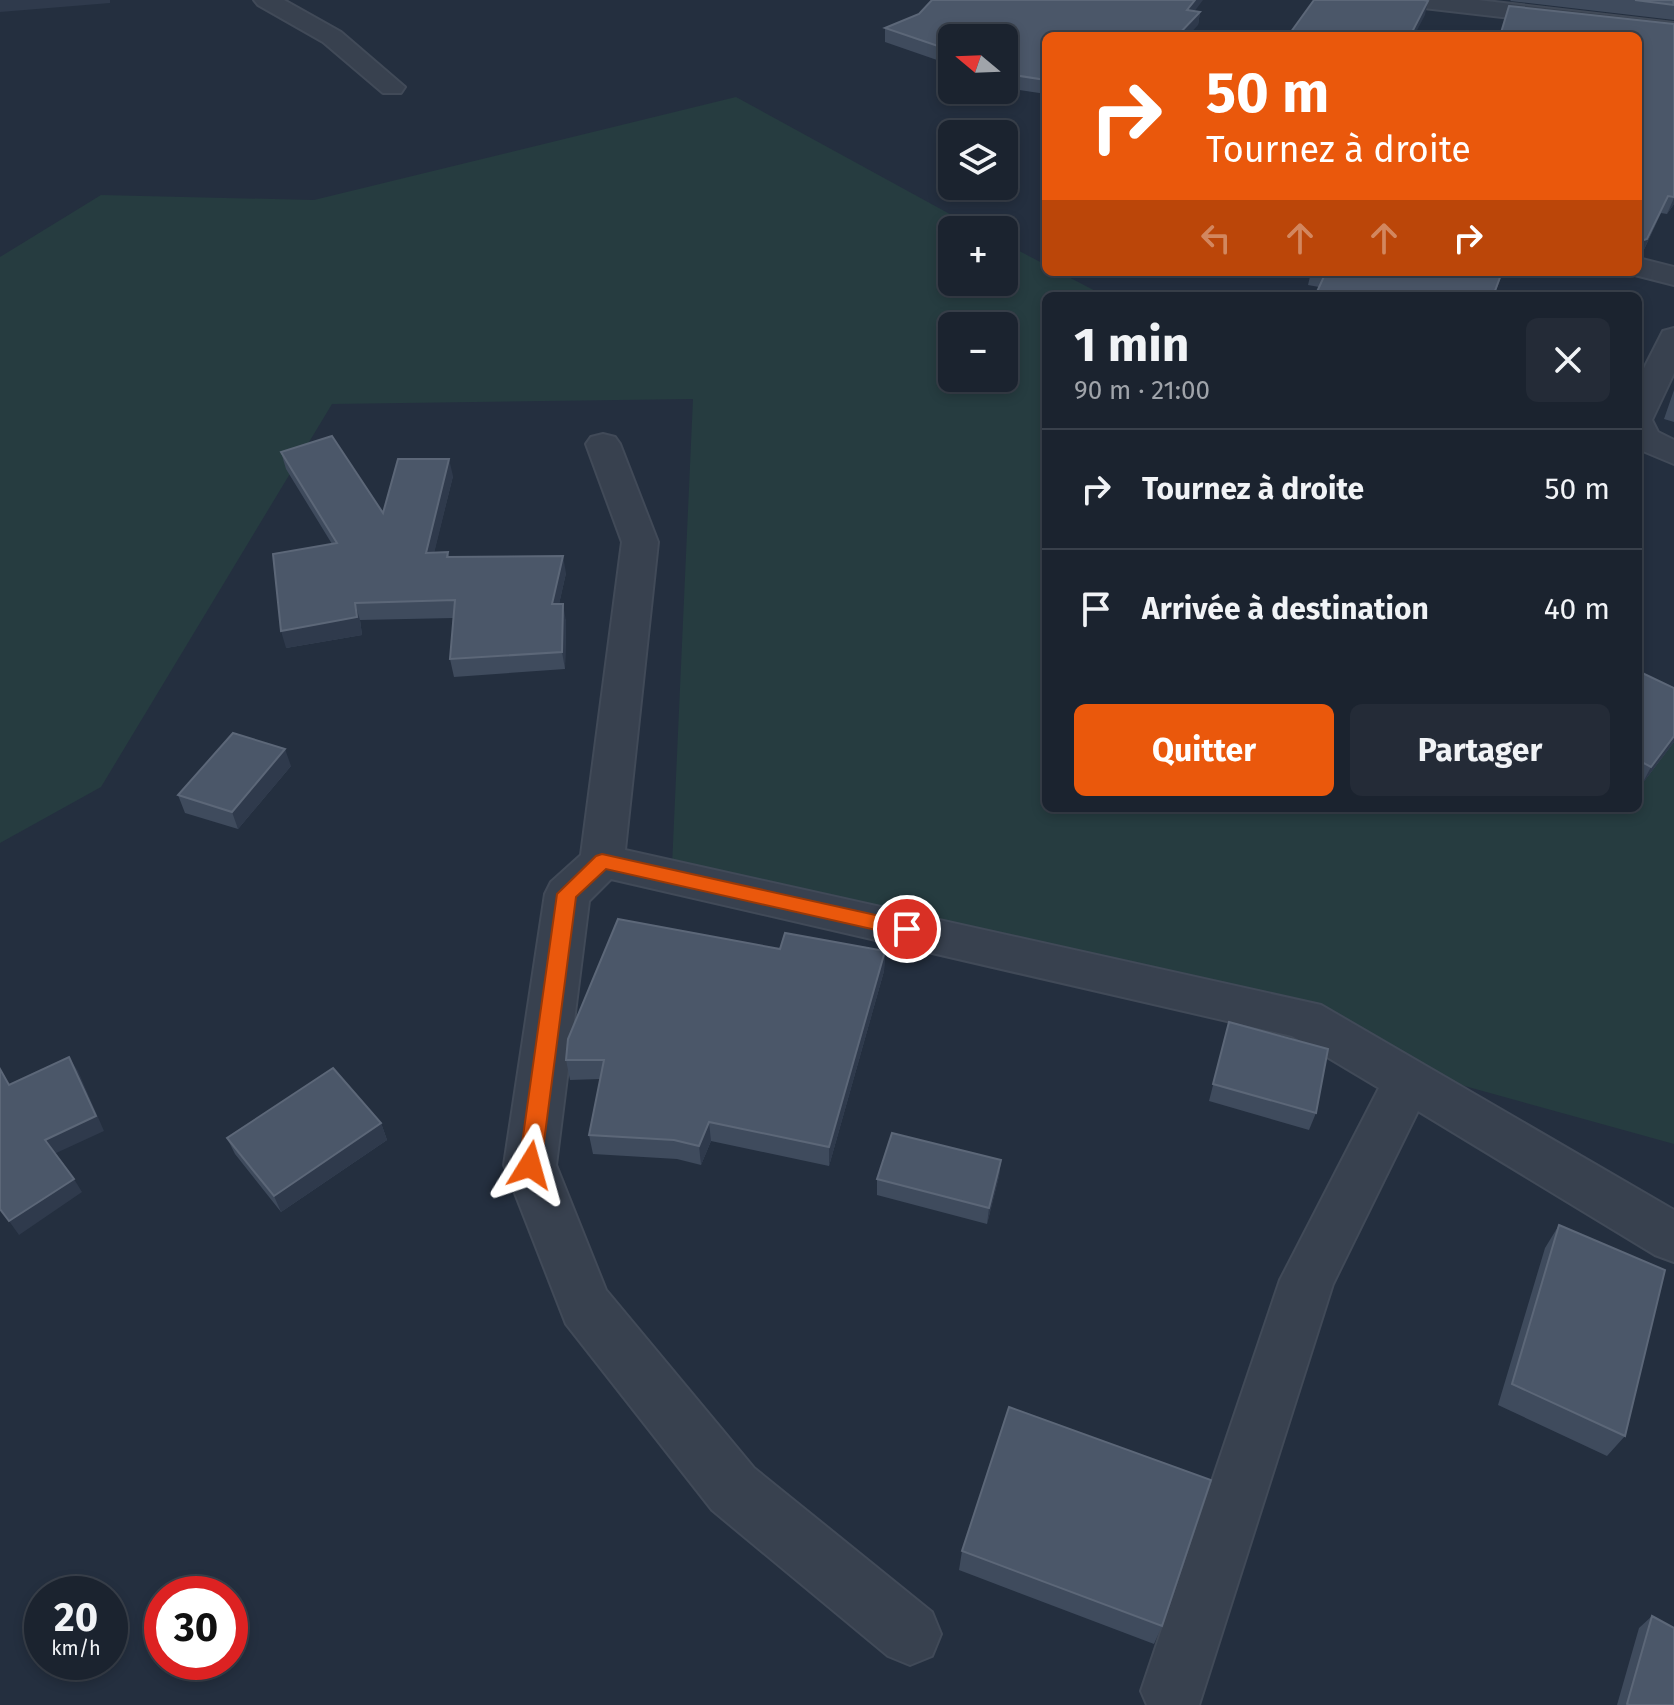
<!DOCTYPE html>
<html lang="fr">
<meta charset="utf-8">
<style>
:root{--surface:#1b232f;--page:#242b37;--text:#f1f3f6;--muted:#a0a4aa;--line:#39404b;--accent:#ea580c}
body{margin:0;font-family:"Fira Sans",sans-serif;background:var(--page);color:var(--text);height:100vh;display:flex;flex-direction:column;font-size:30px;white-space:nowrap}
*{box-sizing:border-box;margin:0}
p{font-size:26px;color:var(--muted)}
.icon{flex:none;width:44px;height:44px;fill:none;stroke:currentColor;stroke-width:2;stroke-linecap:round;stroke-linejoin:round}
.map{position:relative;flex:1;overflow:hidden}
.drawer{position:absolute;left:1042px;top:292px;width:600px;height:520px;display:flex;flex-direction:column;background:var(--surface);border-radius:12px;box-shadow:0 4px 12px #0003,0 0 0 2px var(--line)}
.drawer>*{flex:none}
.guide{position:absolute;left:1042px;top:32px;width:600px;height:244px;border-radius:12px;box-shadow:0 4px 12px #0003,0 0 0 2px var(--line);background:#ea580c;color:#fff;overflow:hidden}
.needle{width:52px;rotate:289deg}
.tools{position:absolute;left:938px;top:24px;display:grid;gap:16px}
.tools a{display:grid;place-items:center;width:80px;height:80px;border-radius:12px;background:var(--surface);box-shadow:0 4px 12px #0003,0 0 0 2px var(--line);font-size:40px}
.speed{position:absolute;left:24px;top:1576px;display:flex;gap:16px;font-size:40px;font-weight:700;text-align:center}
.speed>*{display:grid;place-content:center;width:104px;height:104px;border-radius:50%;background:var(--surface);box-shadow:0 4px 12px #0003,0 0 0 2px var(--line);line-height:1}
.speed small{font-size:20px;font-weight:400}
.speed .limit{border:12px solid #d22;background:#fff;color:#111}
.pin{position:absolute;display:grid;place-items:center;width:68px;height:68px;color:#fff;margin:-34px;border:4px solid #fff;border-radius:50%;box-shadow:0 2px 8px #0007}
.me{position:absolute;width:88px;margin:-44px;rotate:8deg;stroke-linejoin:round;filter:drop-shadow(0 0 6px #0008)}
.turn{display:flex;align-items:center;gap:28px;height:168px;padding:0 32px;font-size:36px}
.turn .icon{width:104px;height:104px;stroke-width:2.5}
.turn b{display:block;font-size:56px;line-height:68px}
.lanes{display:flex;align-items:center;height:76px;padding:0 32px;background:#0003;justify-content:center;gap:40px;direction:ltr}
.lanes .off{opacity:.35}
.round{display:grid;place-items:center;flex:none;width:84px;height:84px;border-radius:12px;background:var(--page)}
.summary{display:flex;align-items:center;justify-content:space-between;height:136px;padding:0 32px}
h1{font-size:48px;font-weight:700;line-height:60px}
.primary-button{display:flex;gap:16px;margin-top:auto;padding:16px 32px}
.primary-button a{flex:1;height:92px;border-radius:12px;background:var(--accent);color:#fff;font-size:32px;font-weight:700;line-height:92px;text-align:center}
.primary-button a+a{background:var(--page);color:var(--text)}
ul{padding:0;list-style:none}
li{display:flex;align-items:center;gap:24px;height:120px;padding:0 32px;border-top:2px solid var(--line)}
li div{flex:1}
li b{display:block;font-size:30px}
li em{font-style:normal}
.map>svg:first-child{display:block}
</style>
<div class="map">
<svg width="1674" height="1705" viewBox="0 0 1674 1705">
<rect width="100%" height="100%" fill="#242f3f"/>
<path fill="#263c40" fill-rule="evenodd" d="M736 97 979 230H952V282H1004V243L1046 265V272H1059L1105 296H1046V808H1638V709L1674 735V1144L672 866 693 399 332 404 101 787 0 843V257L101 195 314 200ZM952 326H1004V378H952Z"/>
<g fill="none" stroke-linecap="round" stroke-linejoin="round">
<defs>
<path id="minor" d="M254 0H284L341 32 405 87 401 93H383L323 42 258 5Z
M1403 0H1478L1674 23V37L1415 7 1407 5Z
M1638 258 1674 267V285L1627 273 1638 272Z
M1674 328V373L1652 420 1658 432 1674 440V464L1638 449V380L1663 331Z
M603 434 615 437 620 444 658 542 625 850 1321 1005 1674 1210V1262L1655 1255 1418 1111 1333 1284 1199 1705H1147L1141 1691 1280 1280 1379 1088 1292 1036 611 879 589 901 556 1165 606 1290 754 1468 932 1612 941 1634 932 1656 910 1665 888 1656 712 1510 566 1324 504 1165 545 894 551 882 581 855 622 542 586 444 591 437Z"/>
</defs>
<use href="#minor" stroke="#414a58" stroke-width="4"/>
<use href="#minor" fill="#38414f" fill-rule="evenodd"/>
</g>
<path fill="#3f4b5d" d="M1511 0H1674V20L1510 1Z
M1194 11 1200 12 1198 25 1046 36V94L1006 88 1008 73 1004 72V38H952V63L937 60 885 42V28L919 14Z
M1674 24V204L1667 214 1661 213 1641 256 1638 257V36Z
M1311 272H1503L1494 296H1315L1319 287 1308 285Z
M1674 390V422L1664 419Z
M281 452 383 513 453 476 434 552H448L449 557 566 573 559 604 566 621 565 669 454 677 450 659 453 618 360 620 362 635 286 648 332 544 286 469Z
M1638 671 1674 742 1642 784 1638 782Z
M291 766 238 829 185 813 178 795Z
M780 949 885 951 884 971 829 1166 711 1141 701 1165 677 1159 593 1154 589 1135 600 1079 570 1080 566 1060Z
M1229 1022 1316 1113 1309 1130 1209 1101Z
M381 1123 387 1140 281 1212 235 1154 227 1138Z
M1001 1160 999 1176 987 1224 877 1195V1179Z
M1559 1225 1625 1436 1607 1456 1498 1405 1545 1248Z
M962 1551 1162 1626 1154 1644 959 1570Z
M1652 1616 1674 1705H1617L1639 1628Z"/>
<path fill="#2f3a4c" d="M0 0H110V3L0 12Z
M1195 0H1203L1185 24 1187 10Z
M1428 1 1425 15 1414 36H1410Z
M1200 12 1198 25 1188 36H1177Z
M1668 196 1641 256 1638 257V250L1641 241Z
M1674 197V204L1667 214 1674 198Z
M449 459 453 476 430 570 426 553Z
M563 556 566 573 555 622 552 604Z
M355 603 360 620 362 635 286 648 281 631Z
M563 604 566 621 565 669 562 652Z
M1674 736V742L1642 784 1651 767Z
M285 749 291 766 238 829 232 812Z
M885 951 884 971 829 1166V1147Z
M69 1057 78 1071 104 1131 54 1154 45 1140Z
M709 1122 711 1141 701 1165 699 1146Z
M381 1123 387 1140 281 1212 274 1196Z
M1001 1160 999 1176 987 1224 989 1208Z
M74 1179 82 1192 19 1235 9 1221Z"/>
<path fill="#4b5769" stroke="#5c6778" stroke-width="2" d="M932 0H1195L1187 10 1200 12 1177 36H1046V80L1007 74 1017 60 1004 58V38H952V49L938 46 885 28 919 14Z
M1314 0H1424L1428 1 1410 36H1288Z
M1635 0H1673L1674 5Z
M1509 6 1674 24V197L1668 196 1647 239 1641 241 1638 240V36H1500Z
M1326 272H1502L1493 296H1315Z
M332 436 383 513 398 459H449L426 553 448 552 447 557 563 556 552 604H563L562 652 450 659 455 600 355 603 357 617 281 631 273 554 337 543 281 452Z
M1638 671 1674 688V736L1651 767 1638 760Z
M233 733 285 749 232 812 178 795Z
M618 919 780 949 785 933 885 951 829 1147 709 1122 699 1146 674 1140 589 1135 604 1060H566L568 1039Z
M1229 1022 1328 1049 1316 1113 1213 1084Z
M69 1057 96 1116 45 1140 74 1179 9 1221 0 1209V1069L9 1085Z
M333 1068 381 1123 274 1196 227 1138Z
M892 1133 1001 1160 989 1208 877 1179Z
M1559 1225 1665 1270 1625 1436 1512 1384Z
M1009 1407 1211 1480 1162 1626 962 1551Z
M1652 1616 1674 1628V1705H1629L1627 1704Z"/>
<path fill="#ea580c" stroke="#983908" stroke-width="2" d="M602 854 907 922 914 924 917 929 914 935 907 937 606 869 576 897 541 1165 538 1171 530 1174 522 1171 519 1165 557 894 596 856Z"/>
</svg>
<div class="tools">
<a><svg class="needle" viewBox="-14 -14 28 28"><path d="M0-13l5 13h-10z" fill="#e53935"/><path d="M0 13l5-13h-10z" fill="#a0a4aa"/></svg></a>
<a><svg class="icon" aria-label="layers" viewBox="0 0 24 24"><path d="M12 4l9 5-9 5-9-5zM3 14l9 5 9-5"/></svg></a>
<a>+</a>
<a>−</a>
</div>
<div class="speed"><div>20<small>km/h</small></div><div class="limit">30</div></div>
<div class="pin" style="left:907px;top:929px;background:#d93025"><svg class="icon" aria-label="arrive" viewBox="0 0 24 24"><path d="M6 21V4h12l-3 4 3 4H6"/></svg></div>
<svg class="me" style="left:530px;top:1165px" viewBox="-20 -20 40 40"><path d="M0-17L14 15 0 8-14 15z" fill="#ea580c" stroke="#fff" stroke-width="4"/></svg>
<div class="guide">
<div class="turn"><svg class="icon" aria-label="right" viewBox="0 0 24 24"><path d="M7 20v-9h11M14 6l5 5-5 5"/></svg><div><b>50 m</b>Tournez à droite</div></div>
<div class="lanes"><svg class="icon off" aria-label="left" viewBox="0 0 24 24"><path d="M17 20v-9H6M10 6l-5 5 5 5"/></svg><svg class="icon off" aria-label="ahead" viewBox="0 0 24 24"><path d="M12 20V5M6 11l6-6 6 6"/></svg><svg class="icon off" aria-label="ahead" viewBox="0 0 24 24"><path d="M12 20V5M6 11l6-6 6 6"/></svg><svg class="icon" aria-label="right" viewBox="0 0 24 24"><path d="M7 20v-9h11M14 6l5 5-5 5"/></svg></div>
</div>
<section class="drawer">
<div class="summary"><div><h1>1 min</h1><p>90 m · 21:00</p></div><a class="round"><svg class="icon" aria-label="close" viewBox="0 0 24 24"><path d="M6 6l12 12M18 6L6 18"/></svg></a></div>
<ul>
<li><svg class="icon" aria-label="right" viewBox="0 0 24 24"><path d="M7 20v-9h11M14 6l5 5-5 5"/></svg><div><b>Tournez à droite</b></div><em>50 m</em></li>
<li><svg class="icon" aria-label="arrive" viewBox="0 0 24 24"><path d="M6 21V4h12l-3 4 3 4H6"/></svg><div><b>Arrivée à destination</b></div><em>40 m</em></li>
</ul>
<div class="primary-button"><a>Quitter</a><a>Partager</a></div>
</section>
</div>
